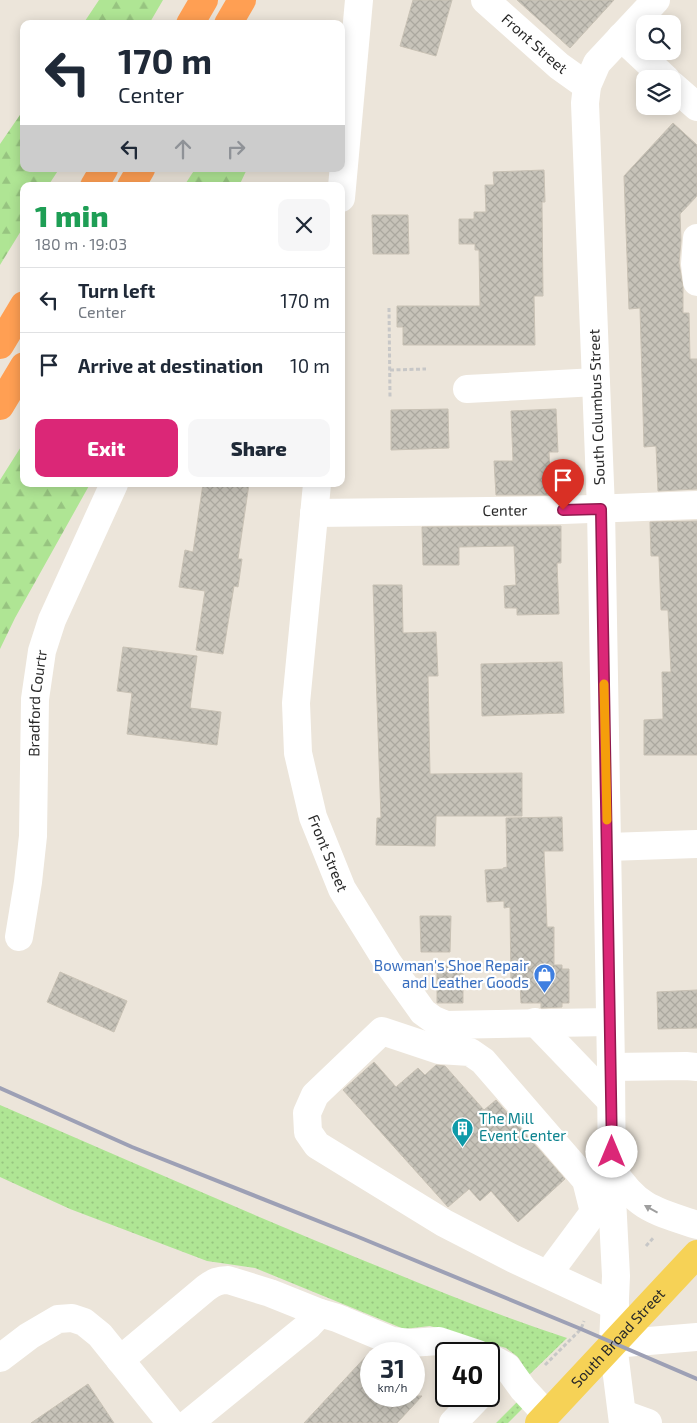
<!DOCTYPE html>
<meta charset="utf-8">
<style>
:root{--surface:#fff;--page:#f6f6f7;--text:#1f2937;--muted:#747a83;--line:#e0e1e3;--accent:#db2777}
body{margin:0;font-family:"Exo 2",sans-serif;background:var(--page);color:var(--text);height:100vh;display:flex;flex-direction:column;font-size:19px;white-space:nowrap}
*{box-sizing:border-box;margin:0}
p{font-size:16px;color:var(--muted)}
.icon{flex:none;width:28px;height:28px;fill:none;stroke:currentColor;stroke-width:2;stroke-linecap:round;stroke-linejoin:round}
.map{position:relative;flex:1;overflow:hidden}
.drawer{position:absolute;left:20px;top:182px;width:325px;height:305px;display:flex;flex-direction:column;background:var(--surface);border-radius:10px;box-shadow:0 2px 12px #0003}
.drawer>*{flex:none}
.guide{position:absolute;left:20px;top:20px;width:325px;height:152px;border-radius:10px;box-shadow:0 2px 12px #0003;background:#fff;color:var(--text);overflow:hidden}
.controls{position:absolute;left:636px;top:15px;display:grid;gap:10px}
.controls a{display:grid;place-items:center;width:45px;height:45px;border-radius:10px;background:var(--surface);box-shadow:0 2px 12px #0003;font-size:25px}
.speed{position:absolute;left:360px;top:1342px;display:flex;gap:10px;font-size:25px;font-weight:700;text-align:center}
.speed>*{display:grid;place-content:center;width:65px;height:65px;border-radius:50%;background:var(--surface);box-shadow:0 2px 12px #0003;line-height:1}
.speed small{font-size:12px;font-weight:400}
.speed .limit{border:2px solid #111;border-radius:8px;background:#fff;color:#111}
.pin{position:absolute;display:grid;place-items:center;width:42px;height:42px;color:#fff;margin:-51px -21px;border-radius:50% 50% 50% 0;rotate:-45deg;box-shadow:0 0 5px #0007}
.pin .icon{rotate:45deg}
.me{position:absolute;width:55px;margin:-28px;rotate:0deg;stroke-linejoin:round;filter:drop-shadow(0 0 4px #0008)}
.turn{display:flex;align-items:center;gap:18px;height:105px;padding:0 15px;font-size:22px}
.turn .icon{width:65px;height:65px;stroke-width:2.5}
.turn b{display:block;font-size:35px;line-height:42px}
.lanes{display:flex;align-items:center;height:48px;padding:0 15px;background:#0003;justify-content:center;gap:25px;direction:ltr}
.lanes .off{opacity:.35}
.round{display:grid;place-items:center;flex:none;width:52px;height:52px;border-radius:10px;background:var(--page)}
.head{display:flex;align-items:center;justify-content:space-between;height:85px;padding:0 15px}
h1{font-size:30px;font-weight:800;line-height:38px;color:#1e9e55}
.action{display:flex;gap:10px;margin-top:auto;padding:10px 15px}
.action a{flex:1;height:58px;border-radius:10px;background:var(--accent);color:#fff;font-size:20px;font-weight:800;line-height:58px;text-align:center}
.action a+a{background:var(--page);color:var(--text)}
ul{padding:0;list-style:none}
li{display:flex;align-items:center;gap:15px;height:65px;padding:0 15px;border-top:1px solid var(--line)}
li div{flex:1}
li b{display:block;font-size:19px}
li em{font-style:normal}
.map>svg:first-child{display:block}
</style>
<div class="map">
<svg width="697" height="1423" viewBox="0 0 697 1423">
<defs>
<pattern id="grass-dots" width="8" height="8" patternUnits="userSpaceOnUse" patternTransform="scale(1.25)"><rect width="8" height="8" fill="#afe594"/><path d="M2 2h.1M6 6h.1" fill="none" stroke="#97c480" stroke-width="1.8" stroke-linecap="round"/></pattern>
<pattern id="forest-firs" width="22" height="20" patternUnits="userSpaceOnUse" patternTransform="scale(1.25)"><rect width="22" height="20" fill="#afe594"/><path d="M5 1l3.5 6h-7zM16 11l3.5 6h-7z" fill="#97c480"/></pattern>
<pattern id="building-cross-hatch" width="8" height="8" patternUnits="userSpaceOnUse" patternTransform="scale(1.25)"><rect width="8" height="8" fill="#c7c3b9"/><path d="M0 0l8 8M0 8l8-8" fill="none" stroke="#aba89f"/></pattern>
</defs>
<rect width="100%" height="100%" fill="#ece5da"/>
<path fill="url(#grass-dots)" d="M0 1105C118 1156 236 1208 355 1257 425 1285 495 1315 567 1338L529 1375 518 1357 506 1348 430 1326 404 1329 255 1268 207 1261 70 1209 0 1177Z
M518 1401 524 1407 508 1423H496Z"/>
<path fill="url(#forest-firs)" d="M99 0H163L149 24H83Z
M24 109V169H59L48 186H24V226L0 265V144Z
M195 169H247L239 186H184Z
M24 442V484H90L15 618 0 649V480Z"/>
<path fill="url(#building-cross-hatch)" stroke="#c8c1b4" d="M413 0H452L436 56 400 46Z
M517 0H614L570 48Z
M673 123 697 145V196L680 214 681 241 679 263 683 287V313H689L690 359H697V489L658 491 656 446 644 447 640 308 629 309 624 176Z
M544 170 545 202H542L543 296H534L535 345H403V327H397V306H480L479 250H475V244H459V219H474V212H486L485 185H494L493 172Z
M372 215H408L409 254H373Z
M448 409 449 448 391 450V410Z
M556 409 558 452H549L551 495H496L494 461H513L511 411Z
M203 484H249L238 559H242L238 587 234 586 223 654 196 650 205 591 179 587 185 550 193 552Z
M697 521V755H644V720L663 719 662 672H671L668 610H661L659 556H651L650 522Z
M561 526V563H557L559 614 517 615V608H505L504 586 516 585 514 546 459 547V565H423L422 527Z
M373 585H402L403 633 436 632 438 676H428L430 774 522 773V816H436L435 846 376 845 377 818H381Z
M123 647 197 656 190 708 221 712 217 745 127 734 132 693 117 691Z
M562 662 564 713 482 716 481 664Z
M562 817 563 851H544L547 927H554V965H562V969H569V1003H562V1007L541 1008V1003H521L520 984 511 985 510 907 504 908V901L487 902 485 870 503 869V868L507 867 506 818Z
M420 916H451L450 952H421Z
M437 966H463V1003H437Z
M60 972 127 1001 114 1032 47 1002Z
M697 990V1028L658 1029 657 992Z
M374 1062 396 1087 418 1068 425 1075 436 1065 445 1066 484 1110 496 1100 565 1179 518 1222 491 1191 480 1201 469 1189 448 1207 343 1090Z
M371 1351V1396H422L397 1423H304Z
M88 1384 114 1423H31Z"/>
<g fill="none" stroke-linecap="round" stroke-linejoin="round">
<path stroke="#c7c7c7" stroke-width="3" stroke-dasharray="4 2.5" stroke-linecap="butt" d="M389 308 390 397
M390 370 426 369
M646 1246 654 1237
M545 1365 581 1329 584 1321"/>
<g stroke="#fff" stroke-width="28">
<path id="s1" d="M485 0 559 66 587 86"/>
<path d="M621 37 666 79"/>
<path d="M672 85 697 107"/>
<path d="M341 198 359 0"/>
<path d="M697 238 695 264 697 282"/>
<path d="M467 389 596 382"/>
<path id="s2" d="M317 484 296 703 298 753 313 817 342 889 388 963 423 1012 434 1020 446 1025 610 1022"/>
<path id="s3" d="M314 513 563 510 697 505"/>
<path d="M608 847 697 844"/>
<path id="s4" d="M19 937 28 882 33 836 35 699 42 651 52 620 114 484"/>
<path d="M535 1022 611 1101"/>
<path d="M611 1067 686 1066 697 1067"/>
<path d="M612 1169C637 1208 654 1211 697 1225"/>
<path d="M594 1212 586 1180 483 1061 470 1052 439 1050 382 1031 315 1095 307 1113 308 1132 317 1145 444 1223 514 1259 615 1306"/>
<path d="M548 1274 594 1212H612"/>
<path d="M613 1344 697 1337"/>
<path d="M489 1357 507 1367 523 1389 547 1415"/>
<path d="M0 1358 29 1336 58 1319 72 1318 84 1322 100 1335 171 1423"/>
<path d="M120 1360 206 1288C214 1282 219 1280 228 1280L270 1293 320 1313"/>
<path d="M623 1414 648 1423"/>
<path d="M189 1423 308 1326 320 1313 337 1318 392 1341 410 1343 439 1341 478 1354"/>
<path d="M453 1423 479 1396"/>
<path d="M623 1423 613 1344 616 1276 612 1198 611 1067 601 509 585 103 587 86 597 63 656 0"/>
</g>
<path stroke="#f6d256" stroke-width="28" id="s5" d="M539 1423 697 1254"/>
<path stroke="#ff9f53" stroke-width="28" d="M190 24 204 0
M228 24 242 0
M94 186 104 169
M131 186 141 169
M0 345 24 305
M0 406 24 366"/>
<path stroke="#9da0b5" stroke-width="4" d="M0 1088 132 1147 356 1236 581 1329 697 1379"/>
</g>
<defs><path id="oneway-solid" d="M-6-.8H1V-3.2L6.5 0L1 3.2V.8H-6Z" transform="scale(1.25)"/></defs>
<use fill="#9f9f9f" href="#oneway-solid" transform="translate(651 1209) rotate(-151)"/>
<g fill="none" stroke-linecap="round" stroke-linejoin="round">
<defs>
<path id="route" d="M563 510 601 509 612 1152"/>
</defs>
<use href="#route" stroke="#8e194d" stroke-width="12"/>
<use href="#route" stroke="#db2777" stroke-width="9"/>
<path stroke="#f59e0b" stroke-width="9" d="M604 684 607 820"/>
</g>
<defs>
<symbol id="shop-pin" viewBox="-11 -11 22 30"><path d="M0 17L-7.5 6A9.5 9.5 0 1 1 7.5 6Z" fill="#3f7fe0" stroke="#fff"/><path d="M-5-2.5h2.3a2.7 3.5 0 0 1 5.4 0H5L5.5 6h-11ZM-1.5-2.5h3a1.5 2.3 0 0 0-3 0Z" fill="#fff"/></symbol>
<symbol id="building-pin" viewBox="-11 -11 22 30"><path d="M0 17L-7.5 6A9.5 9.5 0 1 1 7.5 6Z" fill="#0f9aa8" stroke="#fff"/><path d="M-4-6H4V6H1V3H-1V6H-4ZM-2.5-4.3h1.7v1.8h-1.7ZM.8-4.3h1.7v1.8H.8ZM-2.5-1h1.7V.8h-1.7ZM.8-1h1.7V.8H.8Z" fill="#fff"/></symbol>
</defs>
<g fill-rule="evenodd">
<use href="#shop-pin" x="532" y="962" width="25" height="34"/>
<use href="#building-pin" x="450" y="1116" width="25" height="34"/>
</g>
<g text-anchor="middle" stroke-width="4.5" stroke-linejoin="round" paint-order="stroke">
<g font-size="15" fill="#292929" stroke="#fff">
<text dy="5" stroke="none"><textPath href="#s1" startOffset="66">Front Street</textPath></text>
<text transform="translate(597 407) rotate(-92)" y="5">South Columbus Street</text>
<text dy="5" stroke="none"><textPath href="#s3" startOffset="191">Center</textPath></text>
<text dy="5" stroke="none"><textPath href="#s4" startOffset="235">Bradford Courtr</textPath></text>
<text dy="5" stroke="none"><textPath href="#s2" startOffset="375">Front Street</textPath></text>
<text dy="5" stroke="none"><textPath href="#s5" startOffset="116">South Broad Street</textPath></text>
</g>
<g font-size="15" fill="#366cbe" stroke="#fff" text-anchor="end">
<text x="529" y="971">Bowman's Shoe Repair<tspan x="529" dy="17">and Leather Goods</tspan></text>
</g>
<g font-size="15" fill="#0d838f" stroke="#fff" text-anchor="start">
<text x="479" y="1124">The Mill<tspan x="479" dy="17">Event Center</tspan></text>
</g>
</g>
</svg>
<div class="controls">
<a><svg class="icon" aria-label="search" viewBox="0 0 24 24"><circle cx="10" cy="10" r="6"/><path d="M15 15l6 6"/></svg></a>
<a><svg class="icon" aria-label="layers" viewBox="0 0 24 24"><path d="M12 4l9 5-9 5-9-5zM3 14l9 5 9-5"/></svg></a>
</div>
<div class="speed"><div>31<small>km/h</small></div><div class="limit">40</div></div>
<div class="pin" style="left:563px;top:510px;background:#d93025"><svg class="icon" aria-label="arrive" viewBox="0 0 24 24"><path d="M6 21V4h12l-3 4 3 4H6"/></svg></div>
<svg class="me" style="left:612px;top:1152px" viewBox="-20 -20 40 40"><circle r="19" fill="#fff"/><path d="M0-13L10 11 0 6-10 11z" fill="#db2777"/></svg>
<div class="guide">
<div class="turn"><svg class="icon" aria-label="left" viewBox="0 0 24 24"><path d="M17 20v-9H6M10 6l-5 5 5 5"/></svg><div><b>170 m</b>Center</div></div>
<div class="lanes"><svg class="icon" aria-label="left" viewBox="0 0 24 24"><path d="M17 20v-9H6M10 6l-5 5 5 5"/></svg><svg class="icon off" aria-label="ahead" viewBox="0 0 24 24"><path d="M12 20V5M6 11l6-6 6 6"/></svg><svg class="icon off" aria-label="right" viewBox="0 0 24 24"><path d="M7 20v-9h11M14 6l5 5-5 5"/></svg></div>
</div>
<section class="drawer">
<div class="head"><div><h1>1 min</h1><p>180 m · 19:03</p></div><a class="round"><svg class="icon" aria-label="close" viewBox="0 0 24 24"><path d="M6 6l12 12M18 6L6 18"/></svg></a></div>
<ul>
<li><svg class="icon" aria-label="left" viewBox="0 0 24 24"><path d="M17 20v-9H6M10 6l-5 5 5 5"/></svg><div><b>Turn left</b><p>Center</p></div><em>170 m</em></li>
<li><svg class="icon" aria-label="arrive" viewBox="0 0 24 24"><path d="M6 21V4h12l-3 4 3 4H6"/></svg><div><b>Arrive at destination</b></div><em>10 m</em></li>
</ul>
<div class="action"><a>Exit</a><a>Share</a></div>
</section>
</div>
